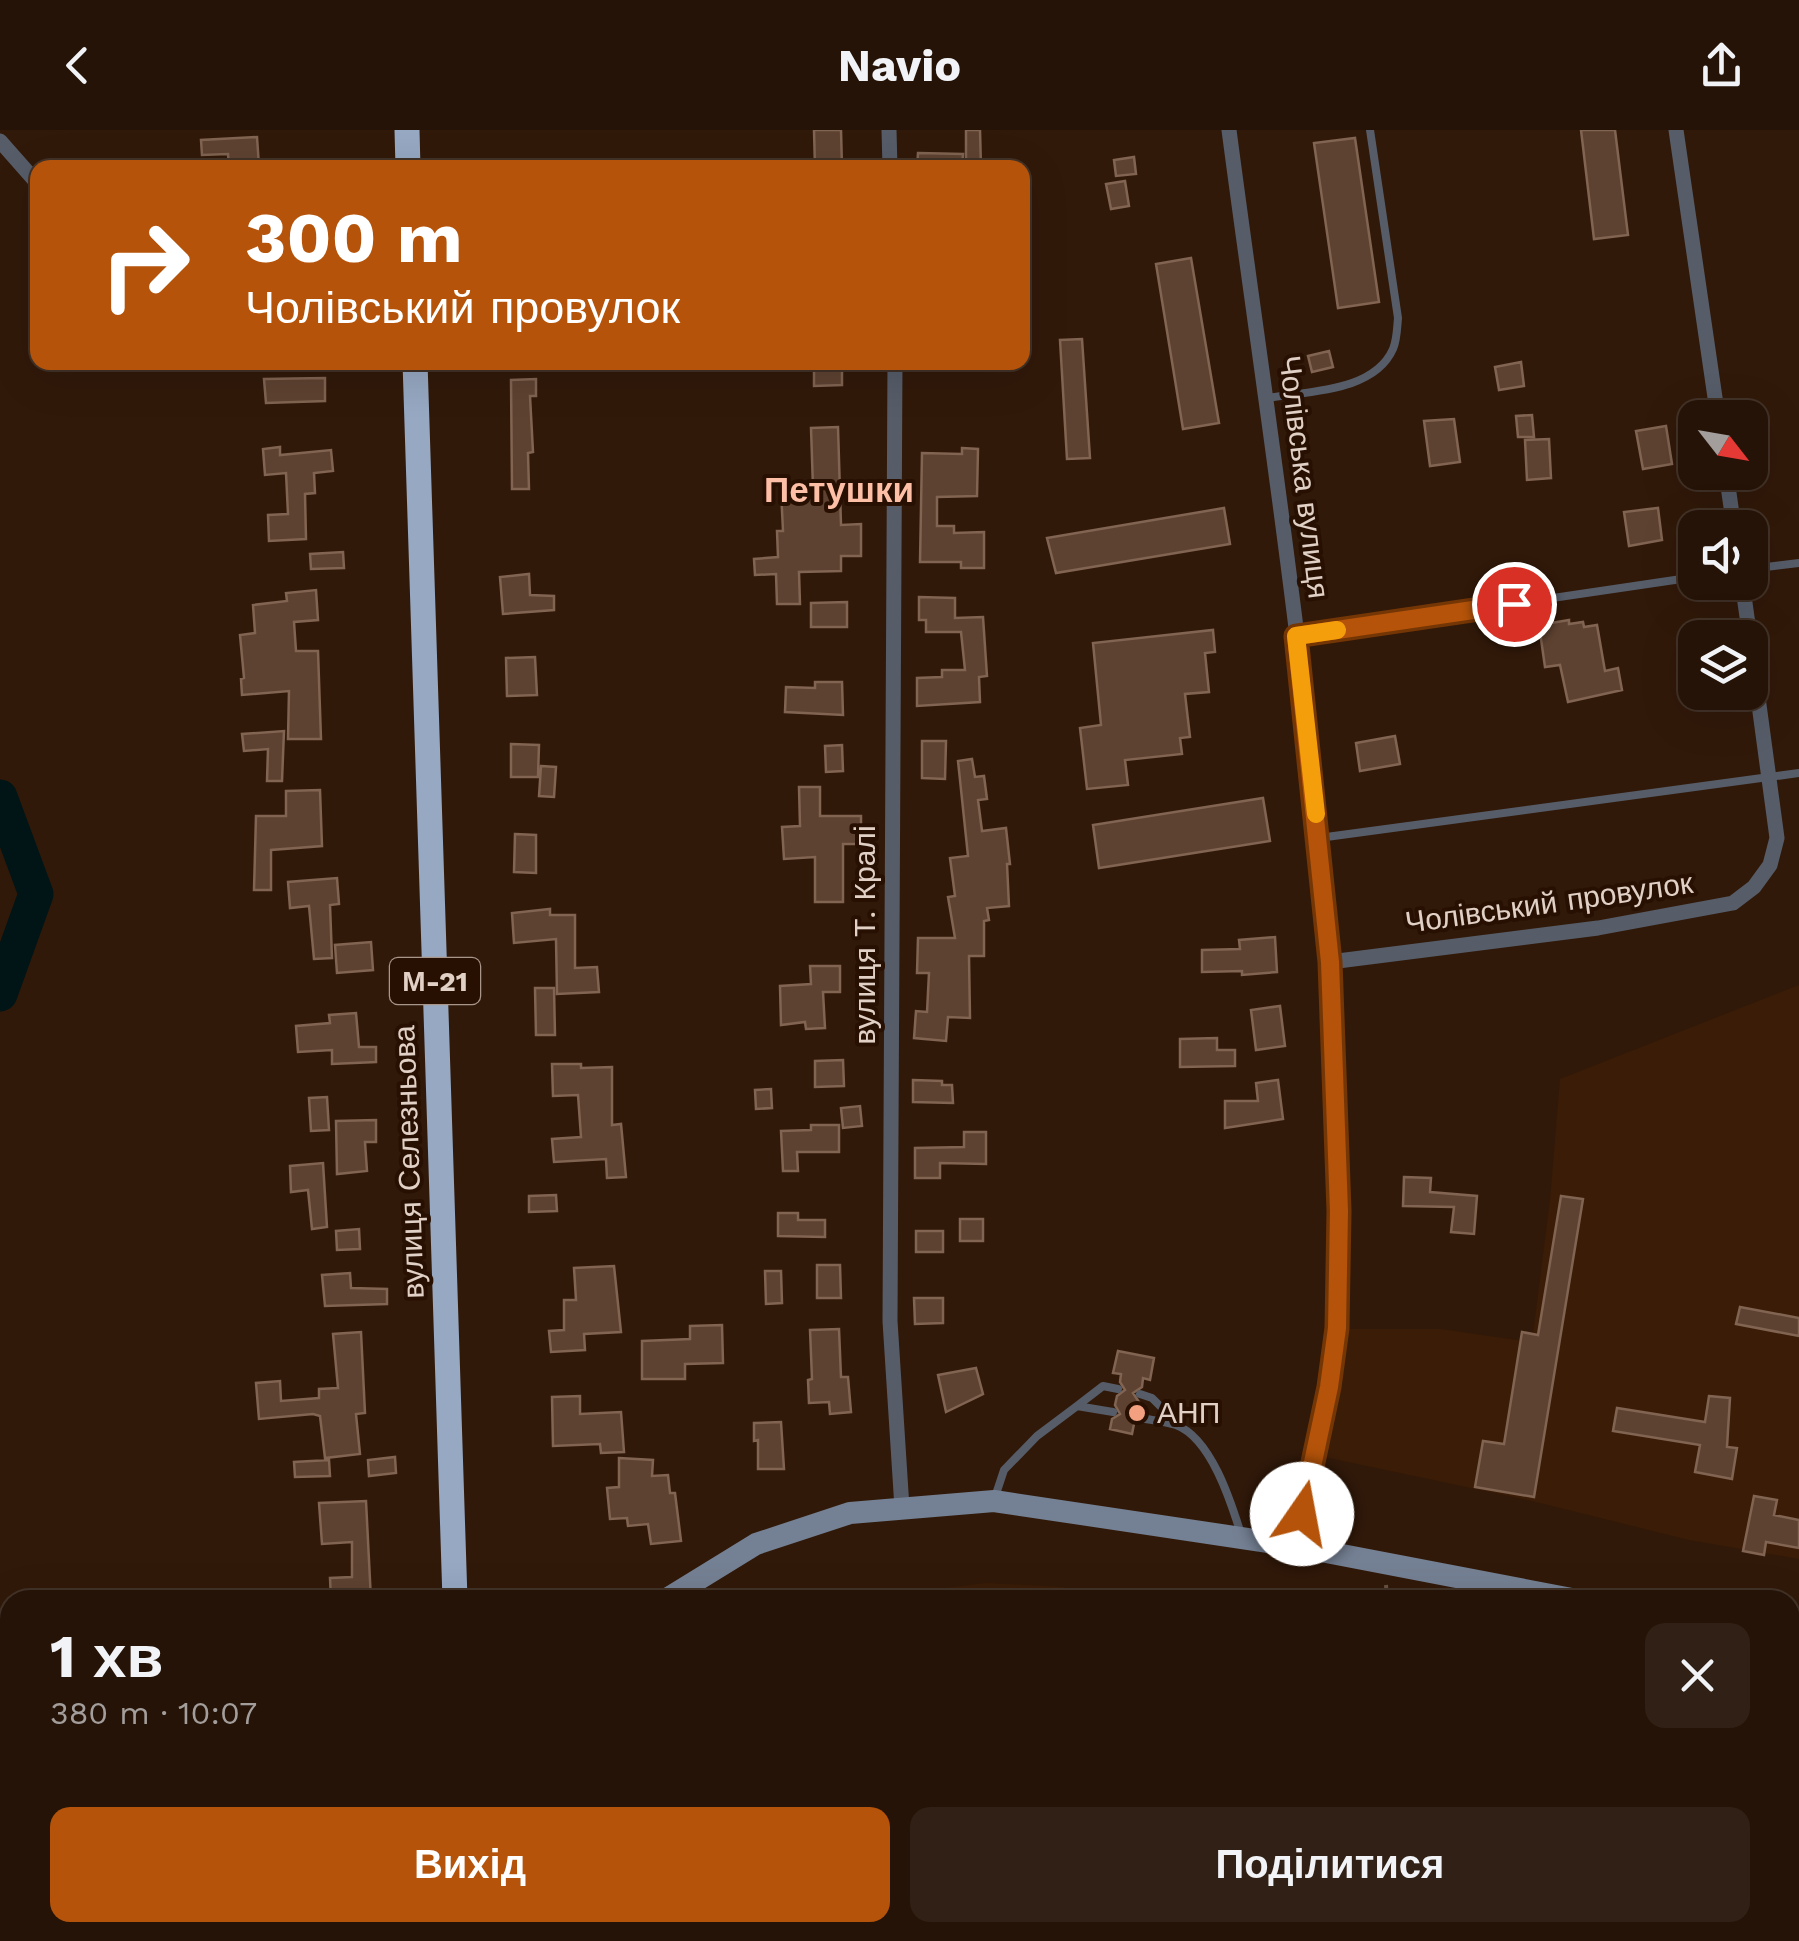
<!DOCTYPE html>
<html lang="uk">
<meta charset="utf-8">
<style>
:root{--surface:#251307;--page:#312015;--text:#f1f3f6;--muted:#a39e9b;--line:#423228;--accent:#b45309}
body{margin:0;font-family:"Work Sans",sans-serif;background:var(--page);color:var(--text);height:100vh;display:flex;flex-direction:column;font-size:38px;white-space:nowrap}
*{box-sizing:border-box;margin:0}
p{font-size:32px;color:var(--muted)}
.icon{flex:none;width:55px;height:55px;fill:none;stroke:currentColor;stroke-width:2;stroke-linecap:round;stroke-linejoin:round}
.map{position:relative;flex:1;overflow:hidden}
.details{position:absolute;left:0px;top:1460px;width:1800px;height:352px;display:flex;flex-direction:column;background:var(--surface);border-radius:30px 30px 0 0;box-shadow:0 10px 40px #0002,0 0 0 2px var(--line)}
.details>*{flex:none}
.hud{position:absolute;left:30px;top:30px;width:1000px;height:210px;border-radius:20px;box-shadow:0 10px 40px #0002,0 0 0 2px var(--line);background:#b45309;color:#fff;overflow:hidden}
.needle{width:65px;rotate:121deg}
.fabs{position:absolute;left:1678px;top:270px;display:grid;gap:20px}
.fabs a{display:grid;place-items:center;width:90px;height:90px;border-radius:20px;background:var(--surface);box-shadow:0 10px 40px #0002,0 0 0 2px var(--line);font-size:50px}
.pin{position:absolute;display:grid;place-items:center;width:85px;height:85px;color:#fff;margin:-42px;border:5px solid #fff;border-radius:50%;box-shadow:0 2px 10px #0007}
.me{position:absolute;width:110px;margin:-55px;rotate:12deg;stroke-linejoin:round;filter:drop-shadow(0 0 8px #0008)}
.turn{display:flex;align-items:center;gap:35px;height:210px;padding:0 50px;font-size:45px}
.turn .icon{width:130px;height:130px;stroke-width:2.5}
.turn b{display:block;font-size:70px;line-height:85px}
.round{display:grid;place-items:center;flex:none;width:105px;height:105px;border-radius:20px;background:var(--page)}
.overview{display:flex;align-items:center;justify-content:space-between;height:170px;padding:0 50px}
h1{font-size:60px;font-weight:700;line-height:75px}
.cta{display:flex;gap:20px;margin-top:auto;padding:20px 50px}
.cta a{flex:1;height:115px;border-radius:20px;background:var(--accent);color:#fff;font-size:40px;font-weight:700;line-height:115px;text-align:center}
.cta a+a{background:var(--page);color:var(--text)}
header{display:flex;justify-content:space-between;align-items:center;height:130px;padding:0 50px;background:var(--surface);font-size:45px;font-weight:700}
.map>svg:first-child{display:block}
</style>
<header><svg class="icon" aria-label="back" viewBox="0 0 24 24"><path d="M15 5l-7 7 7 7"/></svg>Navio<svg class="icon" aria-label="share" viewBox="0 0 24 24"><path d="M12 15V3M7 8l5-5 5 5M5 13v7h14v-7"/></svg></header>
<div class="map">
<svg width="1799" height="1811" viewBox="0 0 1799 1811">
<rect width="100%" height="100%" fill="#311909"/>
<path fill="#3a1c07" d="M1799 855V1429L1689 1410 1528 1370 1324 1327 1338 1199H1440L1532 1212 1550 1070 1560 949Z
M986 1453 1063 1457 1078 1470H847Z
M902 1803H1339L1337 1811H917Z"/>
<path fill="#283e34" d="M902 1803 917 1811H681L669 1803Z"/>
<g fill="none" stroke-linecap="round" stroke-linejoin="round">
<path stroke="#011517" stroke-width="35" d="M0 667 36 764 0 864"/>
</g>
<path fill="#5e4231" stroke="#816452" stroke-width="2.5" d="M814 0H841L842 38H815Z
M966 0H980L981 38H966Z
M1581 0H1615L1628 105 1594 109Z
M257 7 259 36 229 38 228 24 202 25 201 10Z
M1355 8 1379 172 1338 178 1314 13Z
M918 23 963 24 962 38H917Z
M1134 27 1136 44 1116 46 1114 30Z
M1125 51 1129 76 1111 79 1106 54Z
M1191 128 1219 293 1183 299 1156 134Z
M1082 209 1090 328 1067 329 1060 210Z
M1329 221 1333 237 1312 242 1308 226Z
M814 232H842V255L814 256Z
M1521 232 1524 256 1499 260 1495 237Z
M325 248V271L266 273 264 249Z
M536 249V266H530L533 322 528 323 529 359H512L511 250Z
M1532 285 1534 307H1518L1516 286Z
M1454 289 1460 332 1430 336 1424 291Z
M1666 296 1672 334 1643 339 1636 301Z
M838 297 841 395 861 394V426H841V441L799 442 800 474H777L776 444 755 445 754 429 778 427 777 401H783L781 360 813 358 811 298Z
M1549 309 1551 348 1527 350 1525 310Z
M280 317V325L331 320 333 341 314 343 315 363 305 364 306 409 269 411 268 385 288 384 286 343 265 345 263 319Z
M962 318 978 319 977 366 937 367V396H954V403L984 402V438H961V432H920L922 323 962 324Z
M1224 378 1230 414 1056 443 1047 408Z
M1658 378 1662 410 1629 416 1624 382Z
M343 422 344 438 311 439 310 424Z
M529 444 530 465 554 466V480L503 484 500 447Z
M316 460 318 490 294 492 296 521H318L321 609H288L289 561 242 565 241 549 244 548 240 505 255 503 253 475 287 471 286 463Z
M919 467 955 468V488L983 487 987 546 979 547 980 572 917 576V548L942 547V540H965L961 502H926V490H919Z
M847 472V497H811V473Z
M1569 490V494L1583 492 1584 497 1597 495 1605 541 1618 538 1622 560 1568 572 1560 535 1545 537 1539 495Z
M1213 500 1215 522 1205 523 1209 562 1185 564 1190 607 1180 608 1182 624 1125 630 1128 655 1087 659 1080 598 1101 595 1093 513Z
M535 527 537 565 507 566 506 528Z
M815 552H842L843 585 785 582 786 557 815 558Z
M284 601 282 651H267L268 619 244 621 242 604Z
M1395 606 1400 634 1360 641 1356 613Z
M922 611H946L945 649 922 648Z
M511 614 539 615 538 647H511Z
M842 615 843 641 826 642 825 616Z
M972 629 975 647 984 646 987 669 978 670 982 701 1006 698 1010 734H1007L1009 776 987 778 989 790 984 791V826H969L970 888 948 887 946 911 914 908 916 881 927 882 929 843H917L918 808H955L948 767 955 766 950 728 968 726 958 631Z
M541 636 556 637 554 667 539 666Z
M799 657H820V686H861V714H843V772H815V727L784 729 782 697 800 696Z
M320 660 322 716 271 720V760H254L256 686H286V661Z
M1263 668 1270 711 1099 738 1093 695Z
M515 704 536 705V743L514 742Z
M337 748 339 774 330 775 332 828 314 829 309 776 290 778 288 752Z
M550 779V785H575V838L597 837 599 862 557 864 556 809 514 813 512 783Z
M1275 807 1277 842 1242 845V841L1202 842V820L1240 819 1239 810Z
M371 812 373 840 337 843 335 815Z
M810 836H840V862H823L825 898 806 899 805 892 781 895 780 856 811 854Z
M535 858H554L555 905H536Z
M1280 876 1285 916 1256 920 1251 880Z
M356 883 359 917H376V932L332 934V920L298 922 296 896 330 893 329 885Z
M1217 908V920H1235V936L1180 937V909Z
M843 930 844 956 815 957V931Z
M552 934H581V938L612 937V995L621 994 626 1047 607 1048 606 1029 554 1032 552 1009 581 1007 578 965 553 966Z
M913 950 942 951V955H952L953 973 913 972Z
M1278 950 1283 989 1225 998V971H1258L1256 953Z
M771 959 772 978 756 979 755 960Z
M327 967 329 1000 311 1001 309 968Z
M860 976 862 996 843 998 841 978Z
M376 990V1012H365L367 1041 337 1044 336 991Z
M811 995H839V1022H797L798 1041H783L781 1001 811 1000Z
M964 1002H986V1034L940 1033V1048H915V1018L964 1017Z
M323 1033 327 1097 312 1099 308 1060 291 1062 290 1036Z
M1404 1047 1431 1048 1430 1062 1477 1066 1474 1104 1451 1102 1454 1077 1403 1076Z
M556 1065 557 1081 529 1082V1066Z
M1561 1066 1583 1069 1534 1367 1475 1357 1483 1311 1504 1314 1522 1202 1538 1205Z
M778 1083H798V1090H825V1107L778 1106Z
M960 1089H983V1111H960Z
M359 1099 360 1119 337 1120 336 1101Z
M916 1101H943V1122H916Z
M817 1135H840L841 1168H817Z
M614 1136 621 1202 584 1204 585 1220 551 1222 549 1201 564 1200V1170H576L574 1138Z
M765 1141H781L782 1173 766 1174Z
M350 1143 351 1158 387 1159V1174L325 1176 322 1145Z
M914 1168H943V1193L915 1194Z
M1740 1177 1799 1188V1206L1736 1194Z
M722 1195 723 1233 685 1234V1249H642V1211L690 1209V1196Z
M839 1199 841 1247H848L851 1282 830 1284 829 1272 809 1273 808 1250 812 1249 810 1200Z
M361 1202 365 1283 356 1284 360 1324 325 1328 320 1286 313 1284 259 1289 256 1253 280 1251 281 1271 319 1268V1259L338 1258 333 1204Z
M1118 1221 1154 1228 1150 1250 1143 1248 1142 1257 1133 1263 1139 1272 1137 1280 1129 1286 1134 1294 1132 1304 1110 1299 1112 1289 1120 1284 1115 1275 1117 1266 1125 1260 1120 1252 1121 1244 1113 1243Z
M976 1238 983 1264 946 1282 938 1245Z
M580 1266V1284L621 1282 624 1322 601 1323 600 1314 553 1316 552 1267Z
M1709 1266 1730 1268 1727 1317 1737 1318 1732 1349 1695 1342 1700 1315 1613 1301 1617 1278 1705 1292Z
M781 1292 784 1339H758V1310L754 1311V1293Z
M395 1327 396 1343 369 1346 368 1330Z
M619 1328 653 1330 652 1346 668 1345 670 1363H675L681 1411 651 1414 648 1394 628 1396 627 1388 610 1389 607 1358 619 1357Z
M329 1330 330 1346 295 1347 294 1332Z
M1754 1366 1777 1370 1774 1385 1799 1390V1418L1766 1412 1764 1425 1743 1421Z
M366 1371 371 1470H331L330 1448 352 1447V1412L322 1414 319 1373Z"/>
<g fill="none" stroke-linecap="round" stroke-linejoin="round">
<path stroke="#685244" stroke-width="4" stroke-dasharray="8 8" stroke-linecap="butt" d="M1386 1455 1387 1470
M1368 1811 1369 1802"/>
<path stroke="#565d69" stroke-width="8" d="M1268 268C1308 261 1374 262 1393 219 1397 210 1397 198 1398 188L1370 0
M1750 439 1799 433
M1296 506 1695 447
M1319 708 1799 643
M1140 1264 1152 1268 1180 1296
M1077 1276 1103 1256 1118 1259
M1136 1287C1149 1290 1163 1291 1176 1295 1211 1308 1231 1372 1241 1404
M994 1370 1004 1340 1037 1306 1077 1276 1113 1282
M1625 1811 1626 1802"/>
<path stroke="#565d69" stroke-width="15" d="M889 0 890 38
M1229 0C1270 312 1322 623 1334 938 1337 1023 1346 1116 1337 1202 1329 1274 1310 1345 1295 1416
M1676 0 1718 288
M0 11 38 54
M895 232 890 1191 902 1378
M1726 342 1734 398
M1742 452 1750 508
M1330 832 1598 798 1733 773 1754 757 1770 735 1777 708 1750 508
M0 1697 10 1696
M348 1802 364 1811"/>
<path stroke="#748093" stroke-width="22" d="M665 1470 756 1414 850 1383 994 1371 1295 1416 1577 1470
M1790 1511 1799 1512"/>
<path stroke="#96a8c2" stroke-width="25" d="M407 0 408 38
M415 232 455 1470
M460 1811 461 1802"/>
<path stroke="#816c5f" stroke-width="6" stroke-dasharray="15 8" stroke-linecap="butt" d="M0 1603 10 1607
M453 1802 471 1811"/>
</g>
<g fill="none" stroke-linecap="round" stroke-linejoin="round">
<defs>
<path id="route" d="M1302 1384 1329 1257 1337 1198 1339 1081 1330 832 1296 506 1514 474"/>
</defs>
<use href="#route" stroke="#753606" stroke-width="25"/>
<use href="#route" stroke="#b45309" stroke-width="18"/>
<path stroke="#f59e0b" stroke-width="18" d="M1316 684 1296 506 1337 500"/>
</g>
<circle fill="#f2a080" stroke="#271002" stroke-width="4" cx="1137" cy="1283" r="10"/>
<g text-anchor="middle" stroke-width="8" stroke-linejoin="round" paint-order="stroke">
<rect fill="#271002" stroke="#a9968b" stroke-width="2.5" x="390" y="828" width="90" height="46" rx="8"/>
<g font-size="28" font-weight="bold" fill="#e1d0c6">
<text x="435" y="861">М-21</text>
</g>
<g font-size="30" fill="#e1d0c6" stroke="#271002">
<text transform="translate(1304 347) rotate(83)" y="10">Чолівська вулиця</text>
<text transform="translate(1549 773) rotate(-8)" y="10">Чолівський провулок</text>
<text transform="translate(865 805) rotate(-90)" y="10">вулиця Т. Кралі</text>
<text transform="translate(409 1032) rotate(-92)" y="10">вулиця Селезньова</text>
</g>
<g font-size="30" fill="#e1d0c6" stroke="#271002" text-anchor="start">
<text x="1157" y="1293">АНП</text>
</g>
<g font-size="35" font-weight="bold" fill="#febfa7" stroke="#271002">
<text x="839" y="372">Петушки</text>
</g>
</g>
</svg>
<div class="fabs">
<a><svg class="needle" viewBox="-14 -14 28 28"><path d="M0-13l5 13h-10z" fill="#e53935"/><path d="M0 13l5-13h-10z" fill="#a39e9b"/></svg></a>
<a><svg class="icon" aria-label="sound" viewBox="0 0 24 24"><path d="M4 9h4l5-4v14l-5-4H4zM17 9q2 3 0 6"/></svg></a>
<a><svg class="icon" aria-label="layers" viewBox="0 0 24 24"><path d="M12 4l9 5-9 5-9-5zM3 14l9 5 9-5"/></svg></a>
</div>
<div class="pin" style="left:1514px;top:474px;background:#d93025"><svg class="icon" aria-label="arrive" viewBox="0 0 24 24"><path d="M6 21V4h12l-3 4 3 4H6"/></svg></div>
<svg class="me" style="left:1302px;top:1384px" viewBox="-20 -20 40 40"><circle r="19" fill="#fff"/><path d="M0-13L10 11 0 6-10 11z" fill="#b45309"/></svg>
<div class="hud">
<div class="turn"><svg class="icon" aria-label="right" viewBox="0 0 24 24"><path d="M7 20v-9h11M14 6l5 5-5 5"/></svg><div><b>300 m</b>Чолівський провулок</div></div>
</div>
<section class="details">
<div class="overview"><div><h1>1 хв</h1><p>380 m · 10:07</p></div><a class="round"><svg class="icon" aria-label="close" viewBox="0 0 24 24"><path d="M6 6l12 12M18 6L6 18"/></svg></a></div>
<div class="cta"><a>Вихід</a><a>Поділитися</a></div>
</section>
</div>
